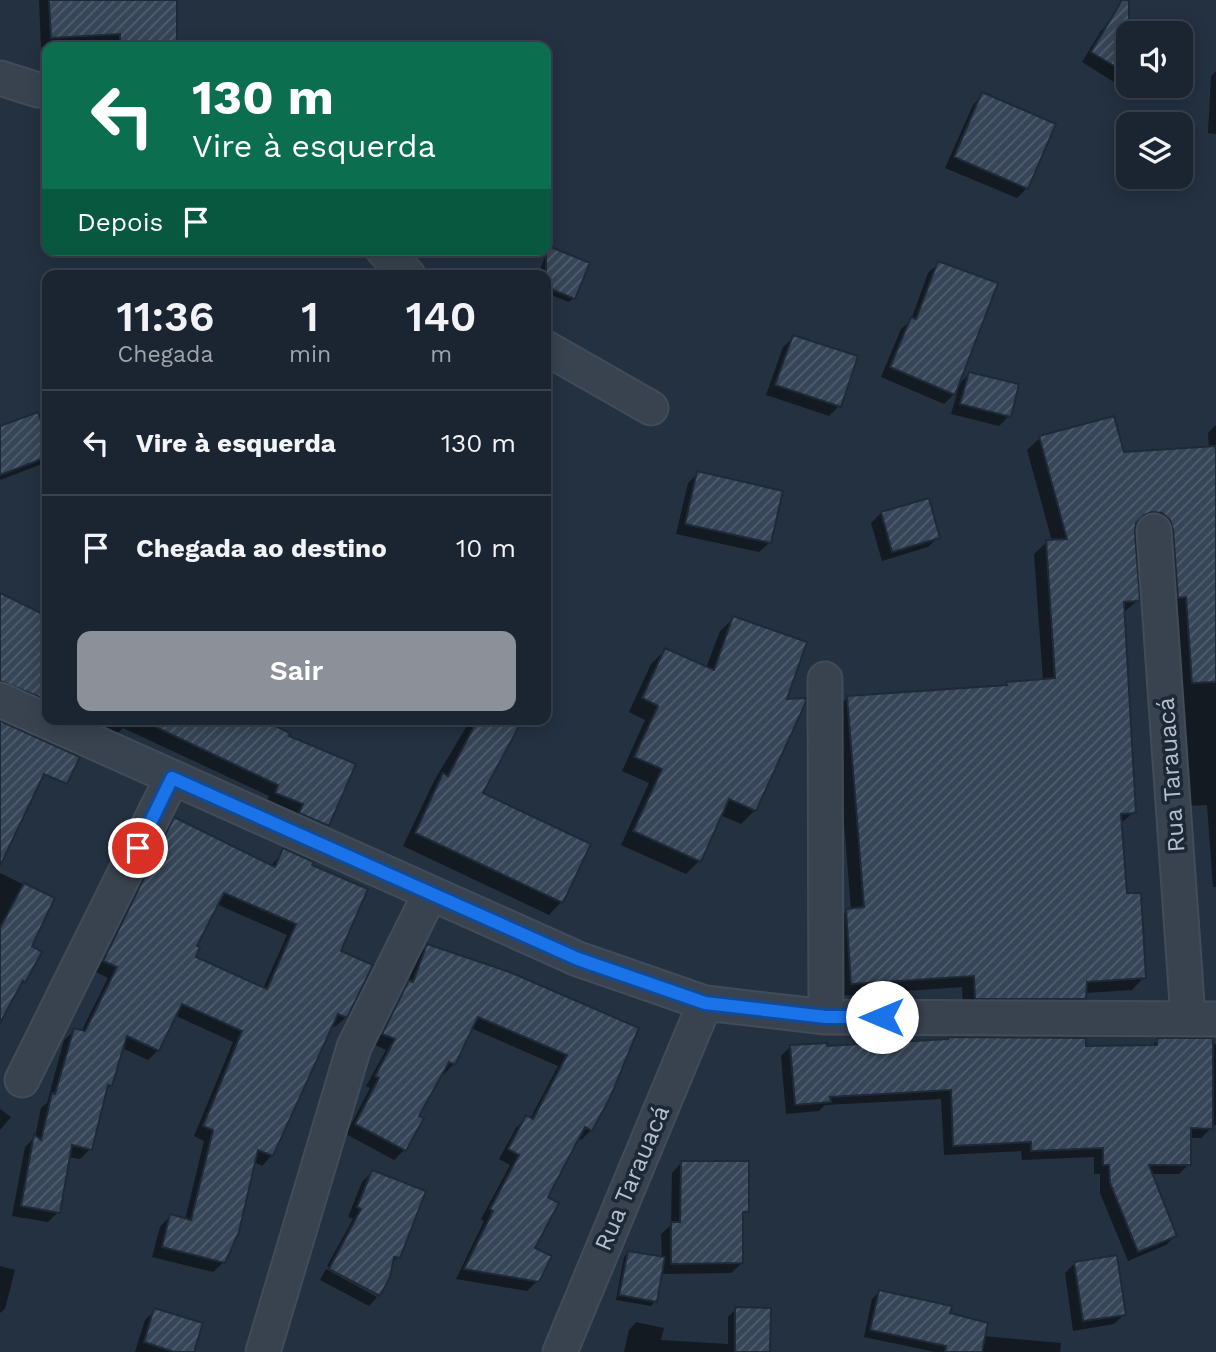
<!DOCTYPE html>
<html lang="pt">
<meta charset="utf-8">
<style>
:root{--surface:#1b2531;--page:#242d39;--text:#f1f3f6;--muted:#a0a5ab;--line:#39424d;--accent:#8c9099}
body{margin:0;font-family:"Work Sans",sans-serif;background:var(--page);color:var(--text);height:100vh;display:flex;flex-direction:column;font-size:26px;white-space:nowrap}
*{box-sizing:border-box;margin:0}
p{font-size:23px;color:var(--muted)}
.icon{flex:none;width:38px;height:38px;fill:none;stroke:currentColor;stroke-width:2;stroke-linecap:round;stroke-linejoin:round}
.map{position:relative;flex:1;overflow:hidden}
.sheet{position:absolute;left:42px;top:270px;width:509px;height:455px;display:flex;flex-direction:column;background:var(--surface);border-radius:14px;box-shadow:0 4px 18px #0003,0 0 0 2px var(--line)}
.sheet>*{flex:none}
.guide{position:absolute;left:42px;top:42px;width:509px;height:214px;border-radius:14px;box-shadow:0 4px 18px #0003,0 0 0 2px var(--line);background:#0b6e4f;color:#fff;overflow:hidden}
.buttons{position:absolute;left:1116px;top:21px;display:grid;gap:14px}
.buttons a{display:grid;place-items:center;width:77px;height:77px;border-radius:14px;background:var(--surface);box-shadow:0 4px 18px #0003,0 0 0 2px var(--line);font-size:35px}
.pin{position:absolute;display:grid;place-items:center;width:60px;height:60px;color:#fff;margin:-30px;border:4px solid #fff;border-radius:50%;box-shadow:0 2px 7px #0007}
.me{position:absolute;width:77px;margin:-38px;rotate:270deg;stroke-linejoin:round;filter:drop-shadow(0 0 5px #0008)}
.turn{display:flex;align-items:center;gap:24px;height:147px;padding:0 35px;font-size:32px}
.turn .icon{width:91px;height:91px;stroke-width:2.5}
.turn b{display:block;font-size:49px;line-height:60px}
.then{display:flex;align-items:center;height:66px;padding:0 35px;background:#0003;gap:14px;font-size:26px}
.eta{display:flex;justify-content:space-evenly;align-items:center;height:119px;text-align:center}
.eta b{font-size:42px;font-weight:600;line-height:49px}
.primary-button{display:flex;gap:14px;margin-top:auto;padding:14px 35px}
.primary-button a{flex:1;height:80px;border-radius:14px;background:var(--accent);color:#fff;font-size:28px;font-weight:600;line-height:80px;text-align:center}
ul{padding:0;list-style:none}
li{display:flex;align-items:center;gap:21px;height:105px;padding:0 35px;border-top:2px solid var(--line)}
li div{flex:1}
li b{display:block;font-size:26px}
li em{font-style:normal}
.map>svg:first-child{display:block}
</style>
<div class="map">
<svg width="1216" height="1352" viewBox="0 0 1216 1352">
<defs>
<pattern id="building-hatch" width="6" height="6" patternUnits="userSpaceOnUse" patternTransform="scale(1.75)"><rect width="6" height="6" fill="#364557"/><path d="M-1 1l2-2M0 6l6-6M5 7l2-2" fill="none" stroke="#515e6e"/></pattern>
</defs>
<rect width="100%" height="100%" fill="#243141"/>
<path fill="#0007" fill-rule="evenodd" d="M39 0H176L175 47H110L111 44 41 47Z
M1111 21 1132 33H1129V85L1125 89 1082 62 1101 31Z
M1216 71V134L1208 133 1211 76Z
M983 94 1027 188 1017 198 945 168 973 105Z
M546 254 574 298 569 302 546 293V275H538Z
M939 263 956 387 969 374 1009 416 999 426 951 414 958 390 944 404 881 377 901 329 911 320 928 273Z
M794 337 839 406 829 416 766 395 783 347Z
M37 415 47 442V458L42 464 0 480V428Z
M1216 425V887H1213L1207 805 1186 806 1183 760 1188 755 1181 663H1178L1140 523 1135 525 1138 600 1123 613 1134 812 1120 824 1125 895 1144 977 1132 990 1085 993V998L1072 1011 963 1010 962 987 839 996 835 923 847 910H851L835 710 848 697 1004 687 1007 683 1043 681 1034 554 1047 542 1052 541 1027 450 1040 438 1122 454 1209 448 1208 433Z
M698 473 770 542 759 552 676 534 688 483Z
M881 513 938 537 928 547 882 561 871 523Z
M734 618 784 701 755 810 741 824 720 815 699 861 686 874 621 845 649 783 622 771 645 720 629 712 651 664 665 650 706 668 720 631Z
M84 719H256L327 825 316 836 265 804 269 796 123 728 116 735Z
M471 719H521L481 793 561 902 549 915 403 846 434 781Z
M174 819 270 867 284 850 310 866 339 951 346 1017 335 1027 331 1025 272 1155 262 1166 254 1162 224 1262 213 1272 152 1257 160 1227 170 1216 185 1220 204 1141 194 1136 233 1042 174 1015 158 1050 148 1060 122 1048 111 1085 104 1092 90 1149 80 1159 68 1157 58 1212 48 1222 12 1216 25 1147 35 1137 41 1108 47 1103 64 1040 75 1030 81 1032 108 978 94 971 164 829ZM216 904 287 935 263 989 193 958 195 946Z
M0 873 53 899 30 947 40 953 0 1020Z
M427 946 637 1029 591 1130 581 1140 577 1138 545 1198 532 1248 537 1281 527 1291 456 1279 484 1221 481 1219 510 1165 499 1159 516 1128 527 1117 530 1119 558 1066 471 1028 454 1064 444 1074 441 1073 417 1117 404 1150 394 1160 346 1134 370 1088 366 1086 386 1050 373 1044 399 993 407 985 417 956Z
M950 1039 1084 1047 1151 1046 1158 1040 1216 1044V1125H1211V1128L1201 1138H1189V1164L1179 1174H1150L1175 1236 1166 1245 1128 1261 1100 1193V1174H1094V1157L1022 1160 1021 1151 944 1155 941 1099 825 1105 819 1111 786 1114 781 1056 791 1046 825 1048Z
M0 1109 11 1117 0 1130Z
M682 1162 747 1211 741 1217 742 1263 731 1273 660 1274 655 1301 651 1306 616 1300 624 1257 628 1252 662 1259 661 1234 671 1225 672 1173Z
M372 1172 398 1257 391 1264 389 1277 378 1296V1293L327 1266 353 1219 348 1217 362 1182Z
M1075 1263 1124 1314 1114 1324 1073 1331 1065 1273Z
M0 1266 15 1270 5 1309 0 1313Z
M326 1269 377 1297 369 1306 320 1280Z
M879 1292 948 1315 983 1336 1061 1343 1060 1352H935L864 1337 872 1299Z
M736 1309 769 1352H624L629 1330 636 1322 664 1328 661 1340 728 1344V1317Z
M155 1310 192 1352H135L145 1320Z"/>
<path fill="url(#building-hatch)" stroke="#1f2a38" stroke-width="2" fill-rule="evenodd" d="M49 0H177V47H120V34L51 38Z
M1122 0H1129V75L1091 52Z
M982 92 1056 124 1028 189 954 157Z
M546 245 590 263 575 299 546 287Z
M938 261 998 283 955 395 890 367 911 317 916 319Z
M793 335 858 356 841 407 775 385Z
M969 372 1019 384 1011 417 960 404Z
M38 412 47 437V457L0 475V426Z
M1114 416 1124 452 1216 446V682L1192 683 1186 597 1178 598 1173 530 1170 520 1162 513 1152 512 1144 515 1136 523 1135 532 1140 601 1124 602 1136 813 1121 814 1127 893H1141L1146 978 1087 982 1086 999H975L974 976 851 984 846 909 864 907 847 696 1007 685 1006 682 1055 678 1046 540 1067 539 1039 436Z
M697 471 783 491 771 543 685 524Z
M929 498 940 538 892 552 881 512Z
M0 593 47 616V700L0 681Z
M733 616 807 642 787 699 806 698V702L756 811 729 799 701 862 633 831 662 769 634 757 658 706 642 698 665 648 714 670Z
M139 719H261L290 733 289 736 356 764 329 826 299 813 303 804 275 793 278 785Z
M478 719H523L483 793 591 844 563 903 415 833 443 773 448 776Z
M0 721 80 757 67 784 44 774 0 866Z
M174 817 275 867 283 848 314 862 312 865 368 889 341 951 373 965 347 1018 338 1014 273 1156 258 1150 239 1232 225 1263 162 1247 170 1214 191 1220 213 1130 203 1126 242 1031 182 1004 159 1051 127 1036 112 1086 108 1085 92 1150 72 1145 60 1213 21 1206 34 1134 41 1140 52 1093 55 1094 74 1028 85 1031 117 967 103 961ZM224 893 296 924 267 989 196 957 200 947 197 946Z
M24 883 55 898 32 946 42 952 25 983 23 981 0 1023V928Z
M427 944 512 973 639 1028 610 1098 592 1131 585 1127 548 1197 559 1203 535 1248 552 1256 539 1282 464 1269 493 1211 490 1209 519 1155 508 1149 526 1115 533 1119 567 1055 478 1017 455 1065 449 1062 419 1116 424 1118 406 1151 355 1124 379 1078 375 1076 395 1039 382 1034 409 980 413 982Z
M948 1037 1086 1038V1046L1157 1045V1038H1213V1129L1191 1128V1165H1149L1177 1236 1138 1252 1110 1183 1109 1165H1103V1148L1031 1151V1142L953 1146 951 1090 830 1097 831 1102 795 1105 790 1045 827 1043V1046L948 1039Z
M681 1161H749V1212H743V1263L671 1264V1222H680Z
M372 1170 426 1191 400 1258 394 1257 390 1277 380 1296 329 1269 361 1209 357 1207Z
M628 1251 665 1257 657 1302 619 1295Z
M1117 1255 1126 1315 1083 1321 1074 1262Z
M879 1290 952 1306 950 1313 988 1323 982 1352H945L946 1346 870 1330Z
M735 1307 771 1308 770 1352H735Z
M154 1308 203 1323 194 1352H174L144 1342Z"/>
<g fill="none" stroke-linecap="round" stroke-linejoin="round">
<defs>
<path id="minor" d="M0 78 38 90H47
M383 250 408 275
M546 348 651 408
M1154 531 1188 1018
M825 679 826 1017
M0 700 578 959 705 1003 826 1017 1216 1019
M22 1080 172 778
M263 1352 354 1047 430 894
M560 1352 705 1003"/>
</defs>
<use href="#minor" stroke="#424c59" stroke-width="37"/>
<use href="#minor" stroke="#394350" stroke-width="33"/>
</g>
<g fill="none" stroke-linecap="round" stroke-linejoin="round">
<defs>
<path id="route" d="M138 848 172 778 578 959 705 1003 826 1017H882"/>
</defs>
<use href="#route" stroke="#114b97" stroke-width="18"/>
<use href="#route" stroke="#1a73e8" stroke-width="12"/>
</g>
<g text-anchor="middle" stroke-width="7" stroke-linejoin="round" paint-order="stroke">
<g font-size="24" fill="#b5becb" stroke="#1d2836">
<text transform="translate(1171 775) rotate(-94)" y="8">Rua Tarauacá</text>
<text transform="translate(632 1178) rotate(-67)" y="8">Rua Tarauacá</text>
</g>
</g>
</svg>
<div class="buttons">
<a><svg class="icon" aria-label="sound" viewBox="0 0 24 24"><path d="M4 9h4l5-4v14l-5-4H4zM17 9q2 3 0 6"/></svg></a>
<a><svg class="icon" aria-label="layers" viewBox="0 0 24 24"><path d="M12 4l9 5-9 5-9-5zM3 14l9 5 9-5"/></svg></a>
</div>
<div class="pin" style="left:138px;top:848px;background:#d93025"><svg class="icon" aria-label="arrive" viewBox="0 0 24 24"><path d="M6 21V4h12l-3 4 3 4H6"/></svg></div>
<svg class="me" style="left:882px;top:1017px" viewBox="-20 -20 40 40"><circle r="19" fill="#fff"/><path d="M0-13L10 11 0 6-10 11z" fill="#1a73e8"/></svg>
<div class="guide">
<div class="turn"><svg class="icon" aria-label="left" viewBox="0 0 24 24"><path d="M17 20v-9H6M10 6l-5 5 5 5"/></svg><div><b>130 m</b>Vire à esquerda</div></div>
<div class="then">Depois<svg class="icon" aria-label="arrive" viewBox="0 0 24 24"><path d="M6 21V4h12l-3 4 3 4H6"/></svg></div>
</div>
<section class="sheet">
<div class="eta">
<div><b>11:36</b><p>Chegada</p></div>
<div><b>1</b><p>min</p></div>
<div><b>140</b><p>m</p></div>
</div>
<ul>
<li><svg class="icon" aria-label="left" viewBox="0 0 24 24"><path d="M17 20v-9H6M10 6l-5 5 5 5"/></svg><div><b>Vire à esquerda</b></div><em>130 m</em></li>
<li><svg class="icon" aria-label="arrive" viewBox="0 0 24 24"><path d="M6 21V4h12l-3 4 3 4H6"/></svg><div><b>Chegada ao destino</b></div><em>10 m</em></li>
</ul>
<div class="primary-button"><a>Sair</a></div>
</section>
</div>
